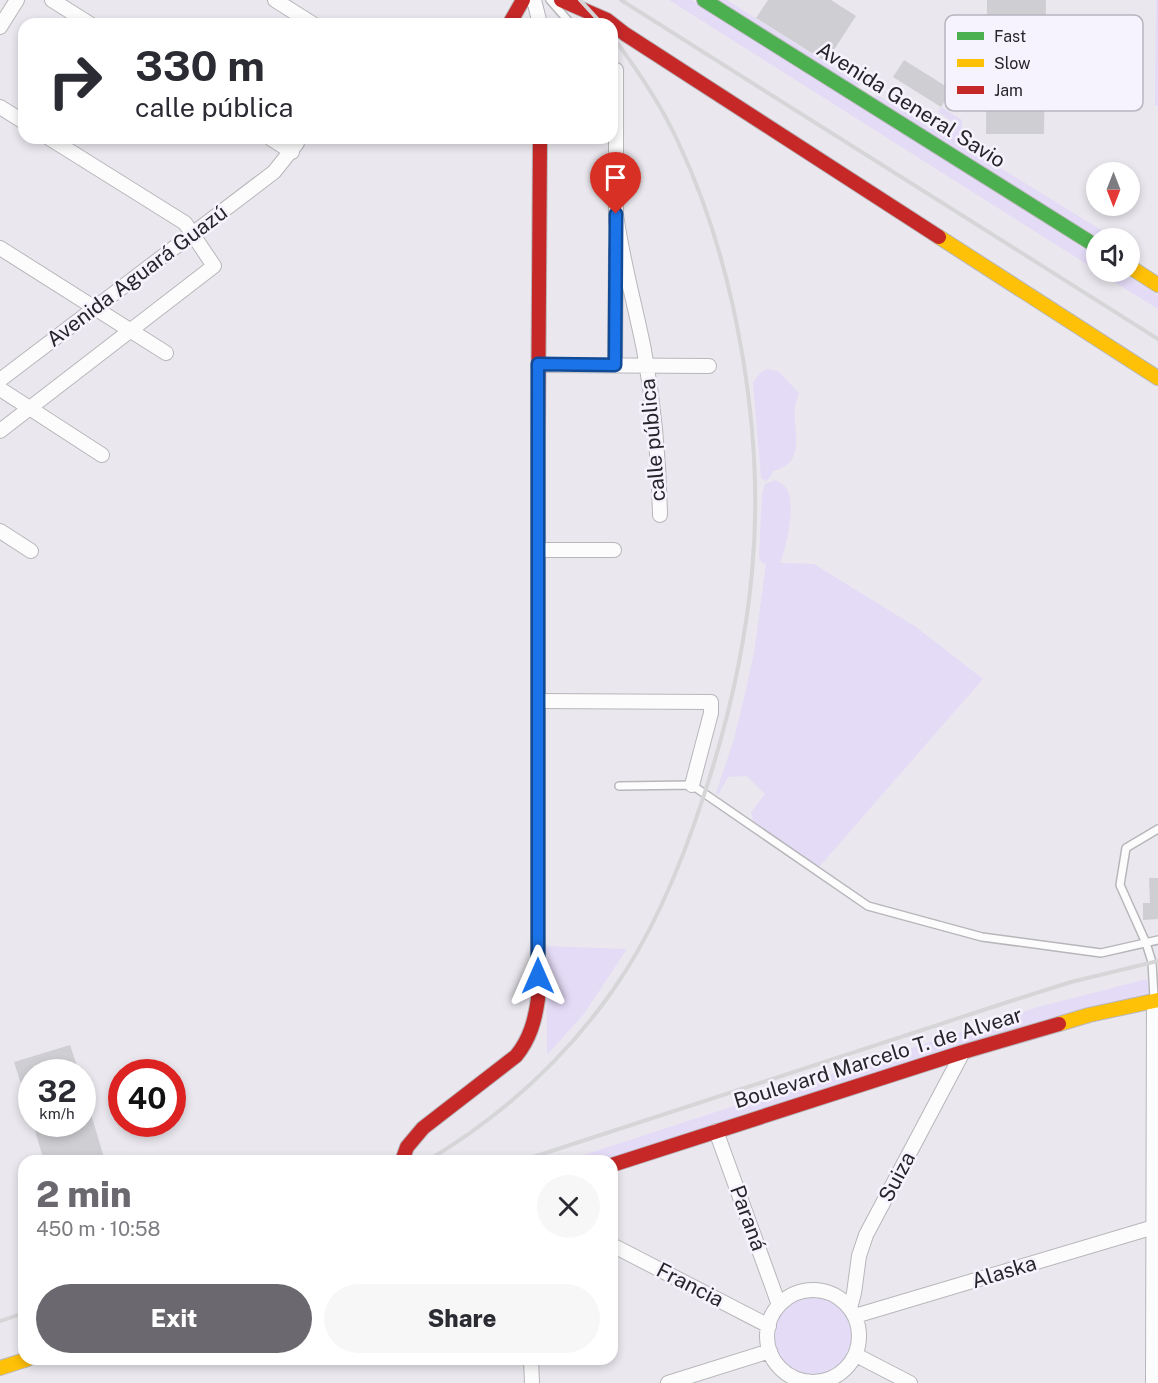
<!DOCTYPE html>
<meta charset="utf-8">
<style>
:root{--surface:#fff;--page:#f7f7f7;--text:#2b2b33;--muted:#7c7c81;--accent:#6b696f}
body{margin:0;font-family:"Public Sans",sans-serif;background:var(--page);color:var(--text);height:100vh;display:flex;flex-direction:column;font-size:22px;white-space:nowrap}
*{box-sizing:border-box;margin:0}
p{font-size:20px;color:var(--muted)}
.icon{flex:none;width:33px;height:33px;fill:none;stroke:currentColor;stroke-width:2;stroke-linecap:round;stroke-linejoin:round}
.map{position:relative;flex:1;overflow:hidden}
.panel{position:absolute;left:18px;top:1155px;width:600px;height:210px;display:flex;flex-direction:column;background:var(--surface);border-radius:18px;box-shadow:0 3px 9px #0003}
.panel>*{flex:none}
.banner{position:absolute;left:18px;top:18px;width:600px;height:126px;border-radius:18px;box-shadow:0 3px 9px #0003;background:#fff;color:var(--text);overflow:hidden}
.needle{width:39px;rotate:180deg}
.fabs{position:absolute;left:1086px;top:162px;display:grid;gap:12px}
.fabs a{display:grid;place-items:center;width:54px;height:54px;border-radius:50%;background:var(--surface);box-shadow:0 3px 9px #0003;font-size:30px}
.speed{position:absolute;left:18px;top:1059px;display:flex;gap:12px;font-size:30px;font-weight:700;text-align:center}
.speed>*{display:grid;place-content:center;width:78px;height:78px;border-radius:50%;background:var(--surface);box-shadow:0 3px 9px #0003;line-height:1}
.speed small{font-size:15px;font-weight:400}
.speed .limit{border:9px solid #d22;background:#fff;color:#111}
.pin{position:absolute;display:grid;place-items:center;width:51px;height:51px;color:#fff;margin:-62px -26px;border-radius:50% 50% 50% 0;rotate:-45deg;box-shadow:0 0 6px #0007}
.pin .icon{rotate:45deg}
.me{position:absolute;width:66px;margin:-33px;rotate:0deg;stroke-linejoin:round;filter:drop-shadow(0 0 4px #0008)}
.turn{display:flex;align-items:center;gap:21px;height:126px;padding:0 18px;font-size:27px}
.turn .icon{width:78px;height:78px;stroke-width:2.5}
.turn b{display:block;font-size:42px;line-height:51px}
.round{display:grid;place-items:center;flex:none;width:63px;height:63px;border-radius:32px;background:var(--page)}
.summary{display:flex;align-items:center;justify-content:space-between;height:102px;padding:0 18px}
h1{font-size:36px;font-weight:800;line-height:45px;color:var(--accent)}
.primary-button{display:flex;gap:12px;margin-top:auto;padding:12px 18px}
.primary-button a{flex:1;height:69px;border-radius:36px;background:var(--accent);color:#fff;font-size:24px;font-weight:800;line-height:69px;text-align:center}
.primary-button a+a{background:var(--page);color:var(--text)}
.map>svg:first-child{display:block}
</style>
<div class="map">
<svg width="1158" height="1383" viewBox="0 0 1158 1383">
<rect width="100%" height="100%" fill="#eae8ee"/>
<path fill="#e4dbf6" d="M669 0H692L1096 256V270Z
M718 0H727L859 84 857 87Z
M1156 0H1158V106L1155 105Z
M877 95 944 136 953 122 938 112 941 107 962 120V144L1114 238H1098L874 99Z
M1098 272H1121L1158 295V309Z
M767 369 778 371 799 393C798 397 796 402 795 406 792 430 808 463 773 471L771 476 766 481 761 478 753 383 760 373Z
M775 480C779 482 783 484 786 488 797 502 786 549 780 563L814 564 916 627 983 679 819 867 753 821 751 812 765 794 747 776 728 777 718 795 716 793 734 739 745 694 754 652 766 564 762 563 759 557 762 493 765 484Z
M546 946 627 949 584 1014 547 1055Z
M1147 979 1149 994 987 1037 601 1161H565L1038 1007Z
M774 1336a40 40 0 1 1 80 0a40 40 0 1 1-80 0Z"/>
<path fill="#cfced3" d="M768 0H831L856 16 826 62 756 18Z
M987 0H1046L1044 134H986Z
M904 60 952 90 941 107 893 77Z
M1149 878H1158V919L1143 920V903H1150Z
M70 1045 79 1072H32V1110H29L14 1062Z
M82 1094H85L105 1161H44L33 1124H82Z"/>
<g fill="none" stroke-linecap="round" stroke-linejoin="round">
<defs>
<path id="lane" d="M550 0 571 24
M619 786 692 785 868 906 982 937 1101 953 1158 940
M1154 998 1152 962 1146 943 1120 885 1126 848 1158 829"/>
<path id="street" d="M52 0 90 24
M275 0 313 24
M534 0 540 24
M0 27 17 0
M0 107 24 122
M270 138 292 152
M616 214C622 260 635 304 644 350 654 405 659 460 660 515
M616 222V70
M0 248 166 353
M538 365 709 366
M615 365 616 250
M0 380 274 172 297 143
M0 389 102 455
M0 431 214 266 185 223 49 138
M0 531 31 551
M539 550H614
M539 701 711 702V713L692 785
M716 1131 779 1305
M612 1245 769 1326
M767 1336a46 46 0 1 1 92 0a46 46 0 1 1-92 0Z
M850 1308 854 1293 859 1256 866 1235 963 1052
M855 1316 1154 1227
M856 1355 910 1383
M531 1359 532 1383
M668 1383 770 1351
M1153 1383 1154 1001"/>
<path id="fast" d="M704 0 1096 246"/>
<path id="slow" d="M939 237 1158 378
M1130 267 1158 285
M538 437V725
M1059 1024 1089 1015 1158 1000
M0 1368 28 1359"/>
<path id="jam" d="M561 0 607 20 625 34 939 237
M511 21 523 0
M538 437 540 138
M402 1161 407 1147 423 1128 516 1056C530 1039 535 1020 538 999V725
M612 1165 963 1052 1059 1024"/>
</defs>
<use href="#lane" stroke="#b7b6ba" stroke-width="10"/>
<use href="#street" stroke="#b7b6ba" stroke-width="16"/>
<use href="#fast" stroke="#b7b6ba" stroke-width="16"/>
<use href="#slow" stroke="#b7b6ba" stroke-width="16"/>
<use href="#jam" stroke="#b7b6ba" stroke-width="16"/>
<use href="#lane" stroke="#fcfcfc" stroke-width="7"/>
<use href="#street" stroke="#fcfcfc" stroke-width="14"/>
<use href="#fast" stroke="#4caf50" stroke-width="14"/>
<use href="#slow" stroke="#ffc107" stroke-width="14"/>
<use href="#jam" stroke="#c62828" stroke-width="14"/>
<path stroke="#d6d5d7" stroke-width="4" d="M580 0 602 24
M621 0 1158 339
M427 1161C499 1118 564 1060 613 990 654 932 682 863 704 795 728 722 745 649 752 572 765 436 737 268 679 144 662 106 637 69 612 36
M521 1161 1014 1000 1071 982 1158 961
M0 1321 24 1313"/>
</g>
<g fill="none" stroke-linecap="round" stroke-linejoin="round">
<defs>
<path id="route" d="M538 976V364L615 365 616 214"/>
</defs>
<use href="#route" stroke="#114b97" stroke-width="15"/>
<use href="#route" stroke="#1a73e8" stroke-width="10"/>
</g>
<g text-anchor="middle" stroke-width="5" stroke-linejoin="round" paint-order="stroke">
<g font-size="21" fill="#27252a" stroke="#f6f2fe">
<text transform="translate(911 105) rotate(32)" y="7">Avenida General Savio</text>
<text transform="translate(137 276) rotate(-37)" y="7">Avenida Aguará Guazú</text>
<text transform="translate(653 440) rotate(-95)" y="7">calle pública</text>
<text transform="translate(878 1058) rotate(-17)" y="7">Boulevard Marcelo T. de Alvear</text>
<text transform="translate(897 1177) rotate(-62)" y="7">Suiza</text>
<text transform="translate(748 1218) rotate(70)" y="7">Paraná</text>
<text transform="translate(1004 1272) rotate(-17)" y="7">Alaska</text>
<text transform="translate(690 1285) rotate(27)" y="7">Francia</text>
</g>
</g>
<rect x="945" y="15" width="198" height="96" rx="9" fill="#f6f2fe" stroke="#b8b4be" stroke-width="1.5"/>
<rect x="957" y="32" width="27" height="8" fill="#4caf50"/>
<rect x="957" y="59" width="27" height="8" fill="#ffc107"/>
<rect x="957" y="86" width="27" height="8" fill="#c62828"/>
<g font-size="16" fill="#27252a">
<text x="994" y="42">Fast</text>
<text x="994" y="69">Slow</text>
<text x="994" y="96">Jam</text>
</g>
</svg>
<div class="fabs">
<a><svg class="needle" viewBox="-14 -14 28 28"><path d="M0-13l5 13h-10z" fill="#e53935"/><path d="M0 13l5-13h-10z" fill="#7c7c81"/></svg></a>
<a><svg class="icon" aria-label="sound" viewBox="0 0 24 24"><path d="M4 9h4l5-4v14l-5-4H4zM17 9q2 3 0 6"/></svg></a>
</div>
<div class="speed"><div>32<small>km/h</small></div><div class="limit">40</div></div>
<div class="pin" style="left:616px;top:214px;background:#d93025"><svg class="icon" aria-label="arrive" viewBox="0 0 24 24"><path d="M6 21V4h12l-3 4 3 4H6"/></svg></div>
<svg class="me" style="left:538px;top:976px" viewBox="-20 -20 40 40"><path d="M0-17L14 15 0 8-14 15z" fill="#1a73e8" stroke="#fff" stroke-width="4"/></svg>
<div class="banner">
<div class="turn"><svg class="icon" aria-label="right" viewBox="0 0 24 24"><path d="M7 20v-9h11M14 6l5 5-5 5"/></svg><div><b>330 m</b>calle pública</div></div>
</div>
<section class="panel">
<div class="summary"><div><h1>2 min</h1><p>450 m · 10:58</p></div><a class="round"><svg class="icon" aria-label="close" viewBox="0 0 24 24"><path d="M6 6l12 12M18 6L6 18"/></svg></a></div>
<div class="primary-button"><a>Exit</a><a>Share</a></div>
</section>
</div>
